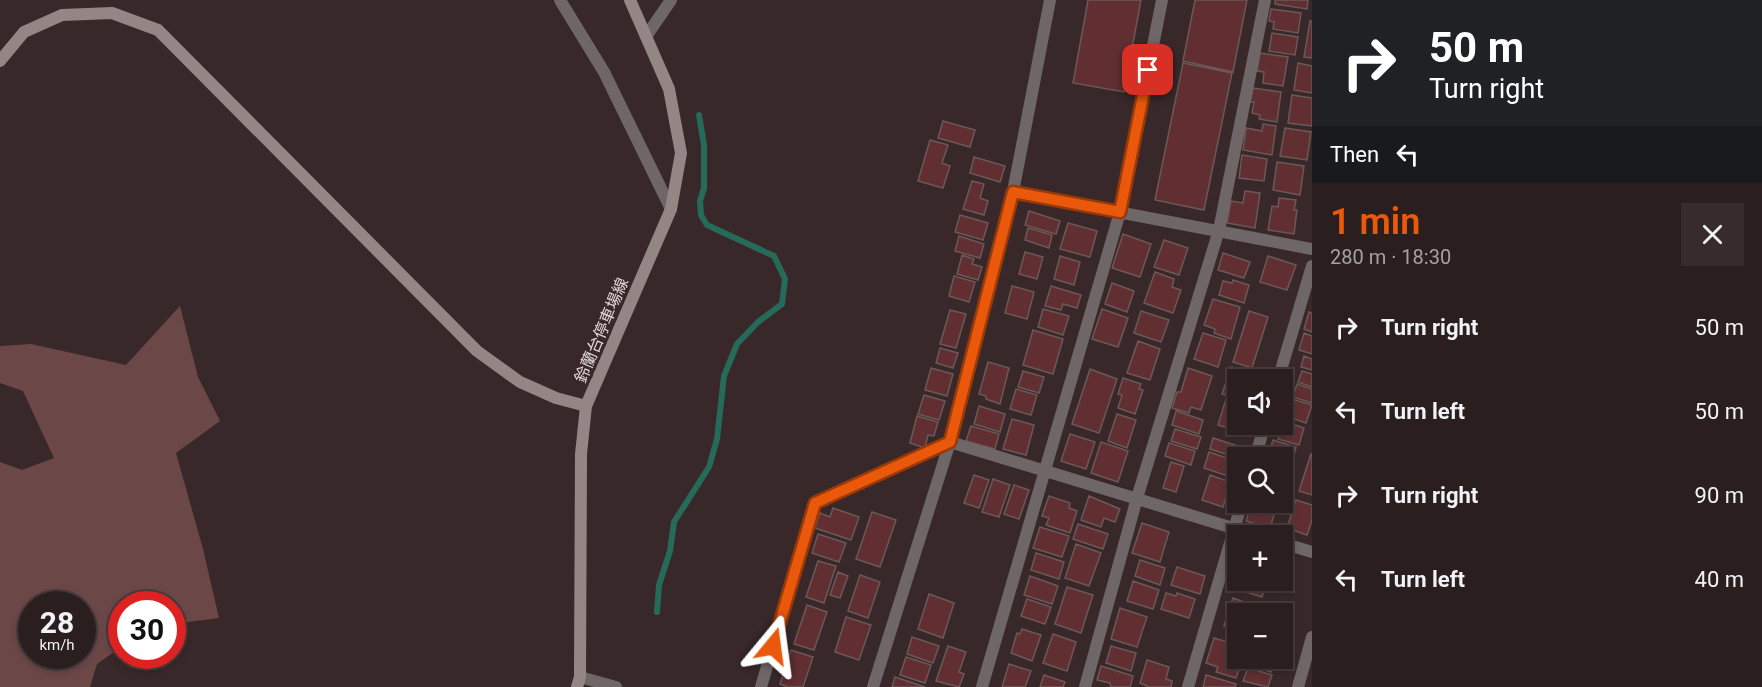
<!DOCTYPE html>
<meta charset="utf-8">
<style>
:root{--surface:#2b1e1f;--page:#372b2c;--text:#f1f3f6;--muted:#a6a2a4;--line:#473c3d;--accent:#ea580c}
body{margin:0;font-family:Roboto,"Noto Sans JP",sans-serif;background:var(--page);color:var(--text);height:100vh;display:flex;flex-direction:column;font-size:22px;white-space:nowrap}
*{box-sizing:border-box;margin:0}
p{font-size:20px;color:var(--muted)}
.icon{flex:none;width:33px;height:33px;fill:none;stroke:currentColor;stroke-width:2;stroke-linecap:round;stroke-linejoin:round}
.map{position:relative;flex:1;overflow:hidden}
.panel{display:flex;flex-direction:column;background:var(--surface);width:450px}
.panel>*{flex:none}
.banner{background:#202124;color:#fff;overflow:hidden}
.controls{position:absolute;left:1227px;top:369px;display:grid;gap:12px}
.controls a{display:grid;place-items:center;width:66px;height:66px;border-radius:0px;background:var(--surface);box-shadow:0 3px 9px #0003,0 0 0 2px var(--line);font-size:30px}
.speed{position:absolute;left:18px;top:591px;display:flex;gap:12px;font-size:30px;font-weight:700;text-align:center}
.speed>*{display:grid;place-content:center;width:78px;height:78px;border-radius:50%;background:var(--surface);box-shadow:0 3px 9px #0003,0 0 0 2px var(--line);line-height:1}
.speed small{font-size:15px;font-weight:400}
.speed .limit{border:9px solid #d22;background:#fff;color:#111}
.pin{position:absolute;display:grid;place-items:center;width:51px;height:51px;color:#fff;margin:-26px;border-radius:12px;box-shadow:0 3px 9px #0006}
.me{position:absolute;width:66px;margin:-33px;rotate:16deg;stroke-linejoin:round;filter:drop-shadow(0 0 4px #0008)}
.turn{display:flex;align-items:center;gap:21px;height:126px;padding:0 18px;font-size:27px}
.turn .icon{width:78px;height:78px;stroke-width:2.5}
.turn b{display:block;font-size:42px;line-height:51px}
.then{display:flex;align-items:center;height:57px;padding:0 18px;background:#0003;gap:12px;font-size:22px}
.round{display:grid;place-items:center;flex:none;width:63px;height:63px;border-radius:0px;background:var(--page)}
.summary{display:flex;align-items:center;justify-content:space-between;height:102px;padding:0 18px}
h1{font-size:36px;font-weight:600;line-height:45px;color:var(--accent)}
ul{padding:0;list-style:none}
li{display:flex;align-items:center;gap:18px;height:84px;padding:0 18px}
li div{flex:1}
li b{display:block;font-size:22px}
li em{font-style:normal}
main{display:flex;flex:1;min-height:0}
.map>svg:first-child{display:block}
</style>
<main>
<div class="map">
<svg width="1312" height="687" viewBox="0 0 1312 687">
<rect width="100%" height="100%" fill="#392829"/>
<path fill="#6b4748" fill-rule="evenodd" d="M180 306 198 377 220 421 176 453 203 549 219 618 173 624 172 604H122L121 647 97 664 90 687H0V462L22 470 54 458 23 391 0 383V346L31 344 126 365ZM32 604H82V656H32Z"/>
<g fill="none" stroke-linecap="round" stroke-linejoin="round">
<path stroke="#266a5a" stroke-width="6" d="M657 612 659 585 670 551 674 522 709 467 717 439 724 376 737 344 758 322 782 304 785 279 774 256 707 225 701 215 700 201 704 188V145L699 115"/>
</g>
<path fill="#612f32" stroke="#6b5858" stroke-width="1.5" d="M1088 0H1141L1124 92 1073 83Z
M1195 0H1247L1233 72 1183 61Z
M1275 0H1308L1307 9 1275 4Z
M1271 9 1301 13 1298 33 1273 29 1274 22 1269 21Z
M1310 21H1312V58L1304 57Z
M1272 33 1298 37 1295 55 1269 51Z
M1260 53 1288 57 1283 86 1263 83 1264 72 1257 71Z
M1183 63 1232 73 1204 210 1155 200Z
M1298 63 1312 66V93L1294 90Z
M1253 88 1281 92 1277 122 1259 119 1260 115 1252 113 1254 102H1250Z
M1292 95 1312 98V126L1288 123Z
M943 121 975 130 970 147 938 138Z
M1263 124 1276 126 1272 155 1243 150 1246 128 1262 131Z
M1285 128 1311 132 1307 160 1280 156Z
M930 140 948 145 942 163 950 166 943 188 918 181Z
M1242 155 1267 159 1264 181 1239 178Z
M974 157 1005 166 1000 182 970 173Z
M1277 162 1304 166 1300 195 1273 190Z
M972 181 984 184 980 198 988 201 984 215 963 209Z
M1245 191 1260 193 1255 228 1227 223 1231 201 1243 203Z
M1279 198 1296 200 1294 210H1297L1294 234 1268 230 1272 206 1278 207Z
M1029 211 1060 221 1056 234 1025 225Z
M960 215 988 223 983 240 955 232Z
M1068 223 1097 231 1090 257 1060 249Z
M1028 228 1052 235 1049 248 1025 240Z
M1123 234 1151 244 1140 277 1112 268Z
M959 236 984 244 980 258 955 251Z
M1164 240 1188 248 1179 275 1154 267Z
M1025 252 1043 257 1037 279 1019 274Z
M1223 253 1250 262 1244 278 1218 270Z
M962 255 974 259 972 264 982 267 978 280 957 274Z
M1060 256 1080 262 1074 285 1054 279Z
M1268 256 1296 265 1287 290 1260 282Z
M1155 272 1174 279 1172 287 1181 290 1173 313 1144 303Z
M954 276 975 282 969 302 949 296Z
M1233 280 1249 285 1244 303 1219 295 1223 281 1232 283Z
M1112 283 1134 291 1127 312 1105 304Z
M1012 286 1034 292 1027 319 1005 313Z
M1051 286 1081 295 1077 308 1063 304 1061 310 1045 306Z
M1213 299 1240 307 1231 339 1214 333 1215 329 1204 325Z
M1043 309 1069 316 1063 335 1038 327Z
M1102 309 1128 318 1118 347 1092 339Z
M950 310 966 314 956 348 940 344Z
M1141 311 1169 320 1161 342 1134 333Z
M1249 311 1268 317 1252 368 1233 362Z
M1309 312 1312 313V332L1304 329Z
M1033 330 1063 339 1053 374 1023 365Z
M1203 333 1226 340 1218 367 1194 359Z
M1304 333 1312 336V354L1299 350Z
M1138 341 1160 349 1150 380 1127 373Z
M940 348 958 353 953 368 936 363Z
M1304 356 1312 359V370L1301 367Z
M988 362 1009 368 1000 404 986 399V396L979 394Z
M1231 367 1255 374 1253 380H1238V399L1222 394Z
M931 368 953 374 947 396 925 390Z
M1188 368 1212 376 1201 410 1191 407 1189 413 1172 408 1177 392H1181Z
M1090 369 1117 379 1099 433 1072 424Z
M1023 371 1044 377 1039 393 1018 387Z
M1302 371 1312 374V387L1298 382Z
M1123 378 1141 384 1139 389 1143 390 1135 414 1118 408 1122 395 1118 394Z
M1297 384 1312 389V403L1293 397Z
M1016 389 1037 395 1031 415 1010 409Z
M924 395 945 401 939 420 918 414Z
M1288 398 1312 405 1306 423 1283 415Z
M1225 402 1238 406V424H1255L1252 436 1218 425Z
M979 406 1005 414 1000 432 974 424Z
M1176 411 1203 420 1199 434 1172 425Z
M1117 414 1136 420 1127 448 1108 441Z
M917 416 938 422 934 436 928 435 925 448 910 443Z
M1012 419 1034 425 1026 455 1003 449Z
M1283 421 1304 428 1299 445 1278 439Z
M971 426 999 434 995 449 966 441Z
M1175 429 1201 437 1197 449 1171 441Z
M1070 434 1095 442 1086 469 1061 461Z
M1213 438 1238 446 1235 457 1210 449Z
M1273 440 1296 447 1293 460 1269 453Z
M1101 442 1128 451 1118 482 1091 473Z
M1169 443 1195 451 1191 465 1165 456Z
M1209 452 1230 459 1225 475 1204 468Z
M1311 454 1312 455V495L1299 491Z
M1282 459 1292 462 1288 475 1282 473Z
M1171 462 1184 466 1176 492 1163 488Z
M974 475 989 480 979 508 964 503Z
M1210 475 1230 482 1223 507 1202 500Z
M993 479 1010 485 999 517 982 512Z
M1014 485 1029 490 1019 519 1004 514Z
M1049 496 1070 503 1069 508 1077 511 1070 533 1046 525 1049 518 1042 516Z
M1089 496 1120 509 1115 522 1104 518 1101 527 1081 520Z
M1296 500 1312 505V520L1307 535 1287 528Z
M1252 502H1278L1270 528 1246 521Z
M833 508 859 517 851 540 815 528 820 513 830 517Z
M872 512 896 520 880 567 856 559Z
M1142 523 1169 532 1160 562 1132 553Z
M1078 524 1108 534 1103 549 1073 539Z
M1040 527 1069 536 1062 557 1033 548Z
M818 534 846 543 839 562 812 553Z
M1076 544 1101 553 1089 586 1065 578Z
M1036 553 1064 562 1059 579 1031 570Z
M1140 560 1165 568 1160 585 1135 576Z
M818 561 836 566 824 603 806 597Z
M1177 567 1205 576 1200 594 1171 585Z
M838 572 848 576 840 598 830 595Z
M860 575 880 582 868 618 848 611Z
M1030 576 1058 586 1052 604 1024 595Z
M1241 580H1267L1262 597 1239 590Z
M1133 581 1159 590 1153 609 1127 601Z
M1067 587 1093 595 1081 633 1055 624Z
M1166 593 1176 596 1177 593 1195 599 1189 618 1161 609Z
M929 594 954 603 943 638 918 629Z
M1233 598 1252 605 1250 614H1238V630L1224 626Z
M1027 599 1051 607 1045 624 1021 616Z
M1267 603 1290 610 1282 633V614H1264Z
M807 605 827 612 814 650 794 644Z
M1120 608 1147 617 1137 647 1111 639Z
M846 617 871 625 859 660 835 652Z
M1022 629 1041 635 1032 661 1011 653 1017 633 1020 634Z
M1053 634 1076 642 1067 671 1043 663Z
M912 637 939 646 933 663 907 654Z
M1214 638 1238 645 1232 664 1240 667 1236 678 1216 672 1218 667 1206 663Z
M948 646 966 652 959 672 964 674 959 687 936 681Z
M1111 646 1136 653 1131 671 1106 663Z
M791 650 813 657 803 687H788L780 684Z
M906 657 931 665 925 683 900 675Z
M1250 658H1273L1275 659 1271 672 1248 665Z
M1147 660 1169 667 1166 679 1172 681 1171 687H1149L1140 683Z
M1009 664 1031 671 1025 687H1002Z
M1101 666 1133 676 1130 687H1111L1110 683 1097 680Z
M1248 668 1272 675 1268 687 1243 681Z
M1044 675 1065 682 1063 687H1040Z
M1206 675 1236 684 1235 687H1203Z
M895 677 925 687H892Z"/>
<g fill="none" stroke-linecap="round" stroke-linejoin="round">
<path stroke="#6f6767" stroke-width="12" d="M560 0 604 72 671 209
M647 35 671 0
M1013 192 1312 249
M1278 380 1312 266
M1255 458 1265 424
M1282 543 1312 552
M580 677 616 687
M761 687 815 503 950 442 1259 536
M873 687 950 442 1013 192 1050 0
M982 687 1120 212 1162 0
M1085 687 1137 498 1219 230 1265 0
M1188 687 1242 502
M1298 687 1312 637"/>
<path stroke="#958686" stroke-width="12" d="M0 61 24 32 62 15 112 13 158 30 477 351 520 382 556 398 586 406
M577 687 580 677 581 454 586 406 671 209 681 153 669 89 630 0"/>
</g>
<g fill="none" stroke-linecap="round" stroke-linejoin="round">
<defs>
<path id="route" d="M773 646 815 503 950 442 1013 192 1120 212 1148 70"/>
</defs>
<use href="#route" stroke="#983908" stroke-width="15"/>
<use href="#route" stroke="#ea580c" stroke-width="10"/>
</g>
<g text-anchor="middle" stroke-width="6" stroke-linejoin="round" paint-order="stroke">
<g font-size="16" fill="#e2d7d6" stroke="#392829">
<text transform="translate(601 330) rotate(-67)" y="6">鈴蘭台停車場線</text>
</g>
</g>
</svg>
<div class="controls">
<a><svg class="icon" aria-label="sound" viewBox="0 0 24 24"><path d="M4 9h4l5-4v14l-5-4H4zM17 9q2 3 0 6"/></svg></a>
<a><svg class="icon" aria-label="search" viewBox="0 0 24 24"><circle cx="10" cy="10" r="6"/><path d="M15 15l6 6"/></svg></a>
<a>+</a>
<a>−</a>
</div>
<div class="speed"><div>28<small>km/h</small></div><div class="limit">30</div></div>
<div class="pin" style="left:1148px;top:70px;background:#d93025"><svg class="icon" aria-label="arrive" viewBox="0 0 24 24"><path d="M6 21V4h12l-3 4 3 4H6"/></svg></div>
<svg class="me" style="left:773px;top:646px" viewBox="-20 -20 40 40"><path d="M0-17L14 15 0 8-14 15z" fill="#ea580c" stroke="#fff" stroke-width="4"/></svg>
</div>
<section class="panel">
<div class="banner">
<div class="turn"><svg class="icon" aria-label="right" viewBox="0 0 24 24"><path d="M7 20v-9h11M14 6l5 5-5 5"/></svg><div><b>50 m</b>Turn right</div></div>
<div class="then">Then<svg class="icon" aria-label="left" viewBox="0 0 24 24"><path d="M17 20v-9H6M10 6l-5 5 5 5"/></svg></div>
</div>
<div class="summary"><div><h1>1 min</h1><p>280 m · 18:30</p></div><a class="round"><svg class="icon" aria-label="close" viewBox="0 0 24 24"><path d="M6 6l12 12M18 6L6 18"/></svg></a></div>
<ul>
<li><svg class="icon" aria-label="right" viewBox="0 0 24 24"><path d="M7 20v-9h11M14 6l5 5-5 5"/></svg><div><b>Turn right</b></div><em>50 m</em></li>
<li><svg class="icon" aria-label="left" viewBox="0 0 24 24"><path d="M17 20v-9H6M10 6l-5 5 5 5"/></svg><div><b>Turn left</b></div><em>50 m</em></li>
<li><svg class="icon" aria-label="right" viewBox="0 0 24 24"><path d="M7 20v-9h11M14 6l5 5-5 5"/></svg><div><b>Turn right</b></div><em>90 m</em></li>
<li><svg class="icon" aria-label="left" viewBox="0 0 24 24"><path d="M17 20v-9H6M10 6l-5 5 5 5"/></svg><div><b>Turn left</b></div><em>40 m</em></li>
</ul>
</section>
</main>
